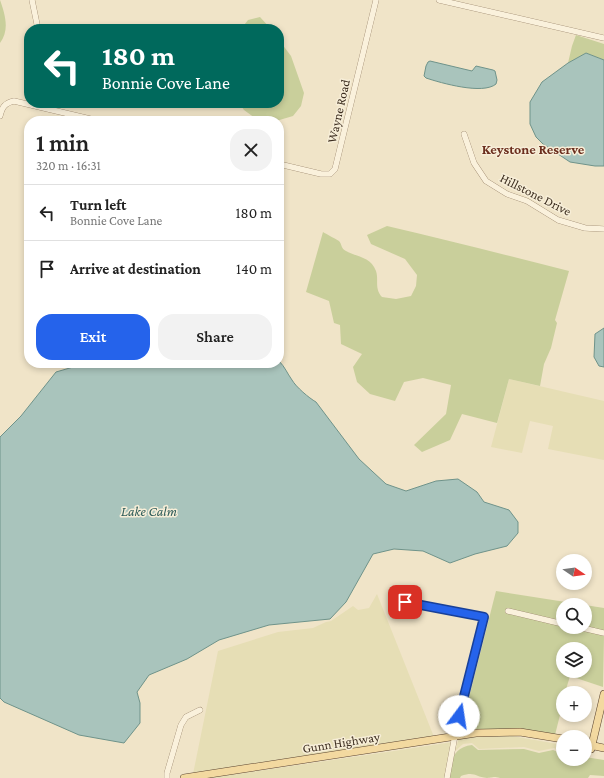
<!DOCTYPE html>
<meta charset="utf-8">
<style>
:root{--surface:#fff;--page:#f2f2f2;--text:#222;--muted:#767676;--line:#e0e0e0;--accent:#2563eb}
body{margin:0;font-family:"Crimson Pro",serif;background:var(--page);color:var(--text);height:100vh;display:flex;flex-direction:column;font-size:15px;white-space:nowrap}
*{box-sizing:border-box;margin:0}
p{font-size:13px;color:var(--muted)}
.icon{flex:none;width:22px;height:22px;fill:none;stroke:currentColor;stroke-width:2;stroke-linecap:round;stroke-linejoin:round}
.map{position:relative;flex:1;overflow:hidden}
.details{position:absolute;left:24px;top:116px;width:260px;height:252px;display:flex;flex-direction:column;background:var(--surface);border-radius:16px;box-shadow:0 2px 6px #0003}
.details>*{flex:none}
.hud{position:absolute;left:24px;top:24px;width:260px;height:84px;border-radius:16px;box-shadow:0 2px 6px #0003;background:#00695c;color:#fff;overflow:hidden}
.needle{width:26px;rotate:103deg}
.tools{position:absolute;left:556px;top:554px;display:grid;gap:8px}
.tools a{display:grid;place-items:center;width:36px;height:36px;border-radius:50%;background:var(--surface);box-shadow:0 2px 6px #0003;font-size:20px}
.pin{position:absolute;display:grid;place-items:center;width:34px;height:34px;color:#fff;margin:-17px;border-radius:8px;box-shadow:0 2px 6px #0006}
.me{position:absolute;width:44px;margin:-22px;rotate:14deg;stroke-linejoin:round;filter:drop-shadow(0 0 3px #0008)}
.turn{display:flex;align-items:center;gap:14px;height:84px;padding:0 12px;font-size:18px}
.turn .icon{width:52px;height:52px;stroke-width:2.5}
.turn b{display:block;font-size:28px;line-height:34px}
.round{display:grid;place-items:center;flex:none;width:42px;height:42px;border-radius:16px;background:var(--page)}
.headline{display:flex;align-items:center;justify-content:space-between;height:68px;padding:0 12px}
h1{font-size:24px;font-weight:600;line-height:30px}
.button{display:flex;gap:8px;margin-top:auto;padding:8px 12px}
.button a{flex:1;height:46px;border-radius:16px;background:var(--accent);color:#fff;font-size:16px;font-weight:600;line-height:46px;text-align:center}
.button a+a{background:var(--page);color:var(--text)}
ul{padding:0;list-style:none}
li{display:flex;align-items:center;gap:12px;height:56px;padding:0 12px;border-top:1px solid var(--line)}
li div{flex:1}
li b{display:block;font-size:15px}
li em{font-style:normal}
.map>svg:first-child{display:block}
</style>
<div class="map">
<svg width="604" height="778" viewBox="0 0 604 778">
<rect width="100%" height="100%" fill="#f0e4c8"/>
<path fill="#e6deb5" d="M509 379 604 401V460L548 449 553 426 530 421 522 453 491 447Z
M377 594 434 737 193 774 218 651 278 632 313 628 326 622 331 621 353 606 358 610 369 608Z
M501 734 563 745V752L554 748 539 751 524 747 479 749 472 743 463 744 455 751 459 738Z
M453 742 445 778H210L394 751Z"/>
<path fill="#c9cf9b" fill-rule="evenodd" d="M0 0C5 14 10 30 0 43Z
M260 17 271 29H241L248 20Z
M576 35 604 44V60L586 53 568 63 572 46Z
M279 40 291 56 304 93 301 106 293 116 276 121H259L244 110 239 103H279Z
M387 226C448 240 509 256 569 271L555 320 557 323 551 348 544 364 540 386 509 379 497 423 462 414 450 440 422 452 414 445 446 414 451 385 423 378 404 382 395 401 370 394 357 382 353 367 362 354 341 344 340 325 334 323 329 301 306 292 323 232C326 234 338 240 339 241 342 244 341 249 346 251 357 257 371 257 376 271 379 280 374 288 382 297L396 299 411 296 416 286 417 275 405 259 371 244 367 235Z
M496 591 604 608V631L585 627V605H563V622L506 609 505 613 563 626V627H569L604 635 603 687 570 676 565 693H563V703L555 735 460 733ZM563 649H585V671H563Z
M472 745 478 750 524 749 539 753 553 750 563 754V759H585V757L604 760V776L590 775 588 778H500C492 776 493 778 487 778 475 777 475 771 461 776L460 778H449C450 762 453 747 472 745Z"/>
<path fill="#a9c4bc" stroke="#6f938a" d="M586 53 604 60V166H595L570 162 543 144 536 137 530 124V102L542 82 568 63Z
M430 61 472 71 476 66 493 70 495 71 497 80 496 84C483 95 441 83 426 78L424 76 426 66 428 62Z
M604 328V367L599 366 594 357 595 334Z
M279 361C285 367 287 373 292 380 296 387 309 398 316 402L359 459 386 484 406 491 436 481 458 479 477 492 484 502 509 510 518 522V533L507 546 475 554 450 563 423 551 394 549 373 554 346 602 330 619 269 625 219 640 187 659 149 675 137 692 140 703V723L124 743 79 735 4 702 0 698V437L21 416 56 372 80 365 82 363H279Z"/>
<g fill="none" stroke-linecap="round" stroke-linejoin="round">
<defs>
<path id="minor" d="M32 0 38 29
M439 0 604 38
M0 116C2 107 5 103 14 101L99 121
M464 134 474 163 486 181 507 194 527 201 558 220 585 228 604 229
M279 164 321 174H330L335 169 376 0
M405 602 484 617 456 730 447 778
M508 611 563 624
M578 627 604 633
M167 778V773L181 725 186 717 200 710"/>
<path id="major" d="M585 744 604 748
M591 749 604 694
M184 778 476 733 520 732 563 739"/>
</defs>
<use href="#minor" stroke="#8d765c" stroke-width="6"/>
<use href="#major" stroke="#5b4430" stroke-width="8"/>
<use href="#minor" stroke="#faf1dc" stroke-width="5.5"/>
<use href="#major" stroke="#f3d9a0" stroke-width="7"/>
</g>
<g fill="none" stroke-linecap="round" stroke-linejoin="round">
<defs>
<path id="route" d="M405 602 484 617 459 716"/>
</defs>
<use href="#route" stroke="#184099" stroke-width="10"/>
<use href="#route" stroke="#2563eb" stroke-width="7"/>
</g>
<g text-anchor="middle" stroke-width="3" stroke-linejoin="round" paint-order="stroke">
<g font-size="13" fill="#3d2e20" stroke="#f7eed8">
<text transform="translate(338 111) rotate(-77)" y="5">Wayne Road</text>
<text transform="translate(536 194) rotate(27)" y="5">Hillstone Drive</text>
<text transform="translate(341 742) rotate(-9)" y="5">Gunn Highway</text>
</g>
<g font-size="14" font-weight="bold" fill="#6b2e1e" stroke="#f7eed8">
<text x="533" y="154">Keystone Reserve</text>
</g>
<g font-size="14" font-style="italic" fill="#2f5d5a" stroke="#f7eed8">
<text x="149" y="516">Lake Calm</text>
</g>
</g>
</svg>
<div class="tools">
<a><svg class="needle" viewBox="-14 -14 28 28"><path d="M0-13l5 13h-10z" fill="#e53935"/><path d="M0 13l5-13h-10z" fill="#767676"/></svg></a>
<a><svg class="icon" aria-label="search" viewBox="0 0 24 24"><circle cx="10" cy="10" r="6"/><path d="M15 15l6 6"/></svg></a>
<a><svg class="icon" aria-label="layers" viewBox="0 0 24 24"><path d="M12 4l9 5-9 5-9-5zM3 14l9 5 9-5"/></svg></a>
<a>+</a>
<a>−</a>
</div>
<div class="pin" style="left:405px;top:602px;background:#d93025"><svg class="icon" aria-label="arrive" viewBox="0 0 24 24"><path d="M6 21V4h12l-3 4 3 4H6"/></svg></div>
<svg class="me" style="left:459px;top:716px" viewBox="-20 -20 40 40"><circle r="19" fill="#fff"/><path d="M0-13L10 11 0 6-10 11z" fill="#2563eb"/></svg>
<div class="hud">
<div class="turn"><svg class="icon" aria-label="left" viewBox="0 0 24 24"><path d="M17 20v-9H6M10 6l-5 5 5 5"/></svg><div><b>180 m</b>Bonnie Cove Lane</div></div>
</div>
<section class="details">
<div class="headline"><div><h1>1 min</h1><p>320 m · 16:31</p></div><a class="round"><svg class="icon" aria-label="close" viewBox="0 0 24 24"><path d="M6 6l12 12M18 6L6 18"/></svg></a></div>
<ul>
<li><svg class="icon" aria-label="left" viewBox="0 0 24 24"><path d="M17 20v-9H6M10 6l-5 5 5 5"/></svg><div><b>Turn left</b><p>Bonnie Cove Lane</p></div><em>180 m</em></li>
<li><svg class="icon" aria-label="arrive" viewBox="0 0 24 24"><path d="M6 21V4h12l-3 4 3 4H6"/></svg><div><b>Arrive at destination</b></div><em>140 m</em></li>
</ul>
<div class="button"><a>Exit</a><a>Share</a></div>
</section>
</div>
